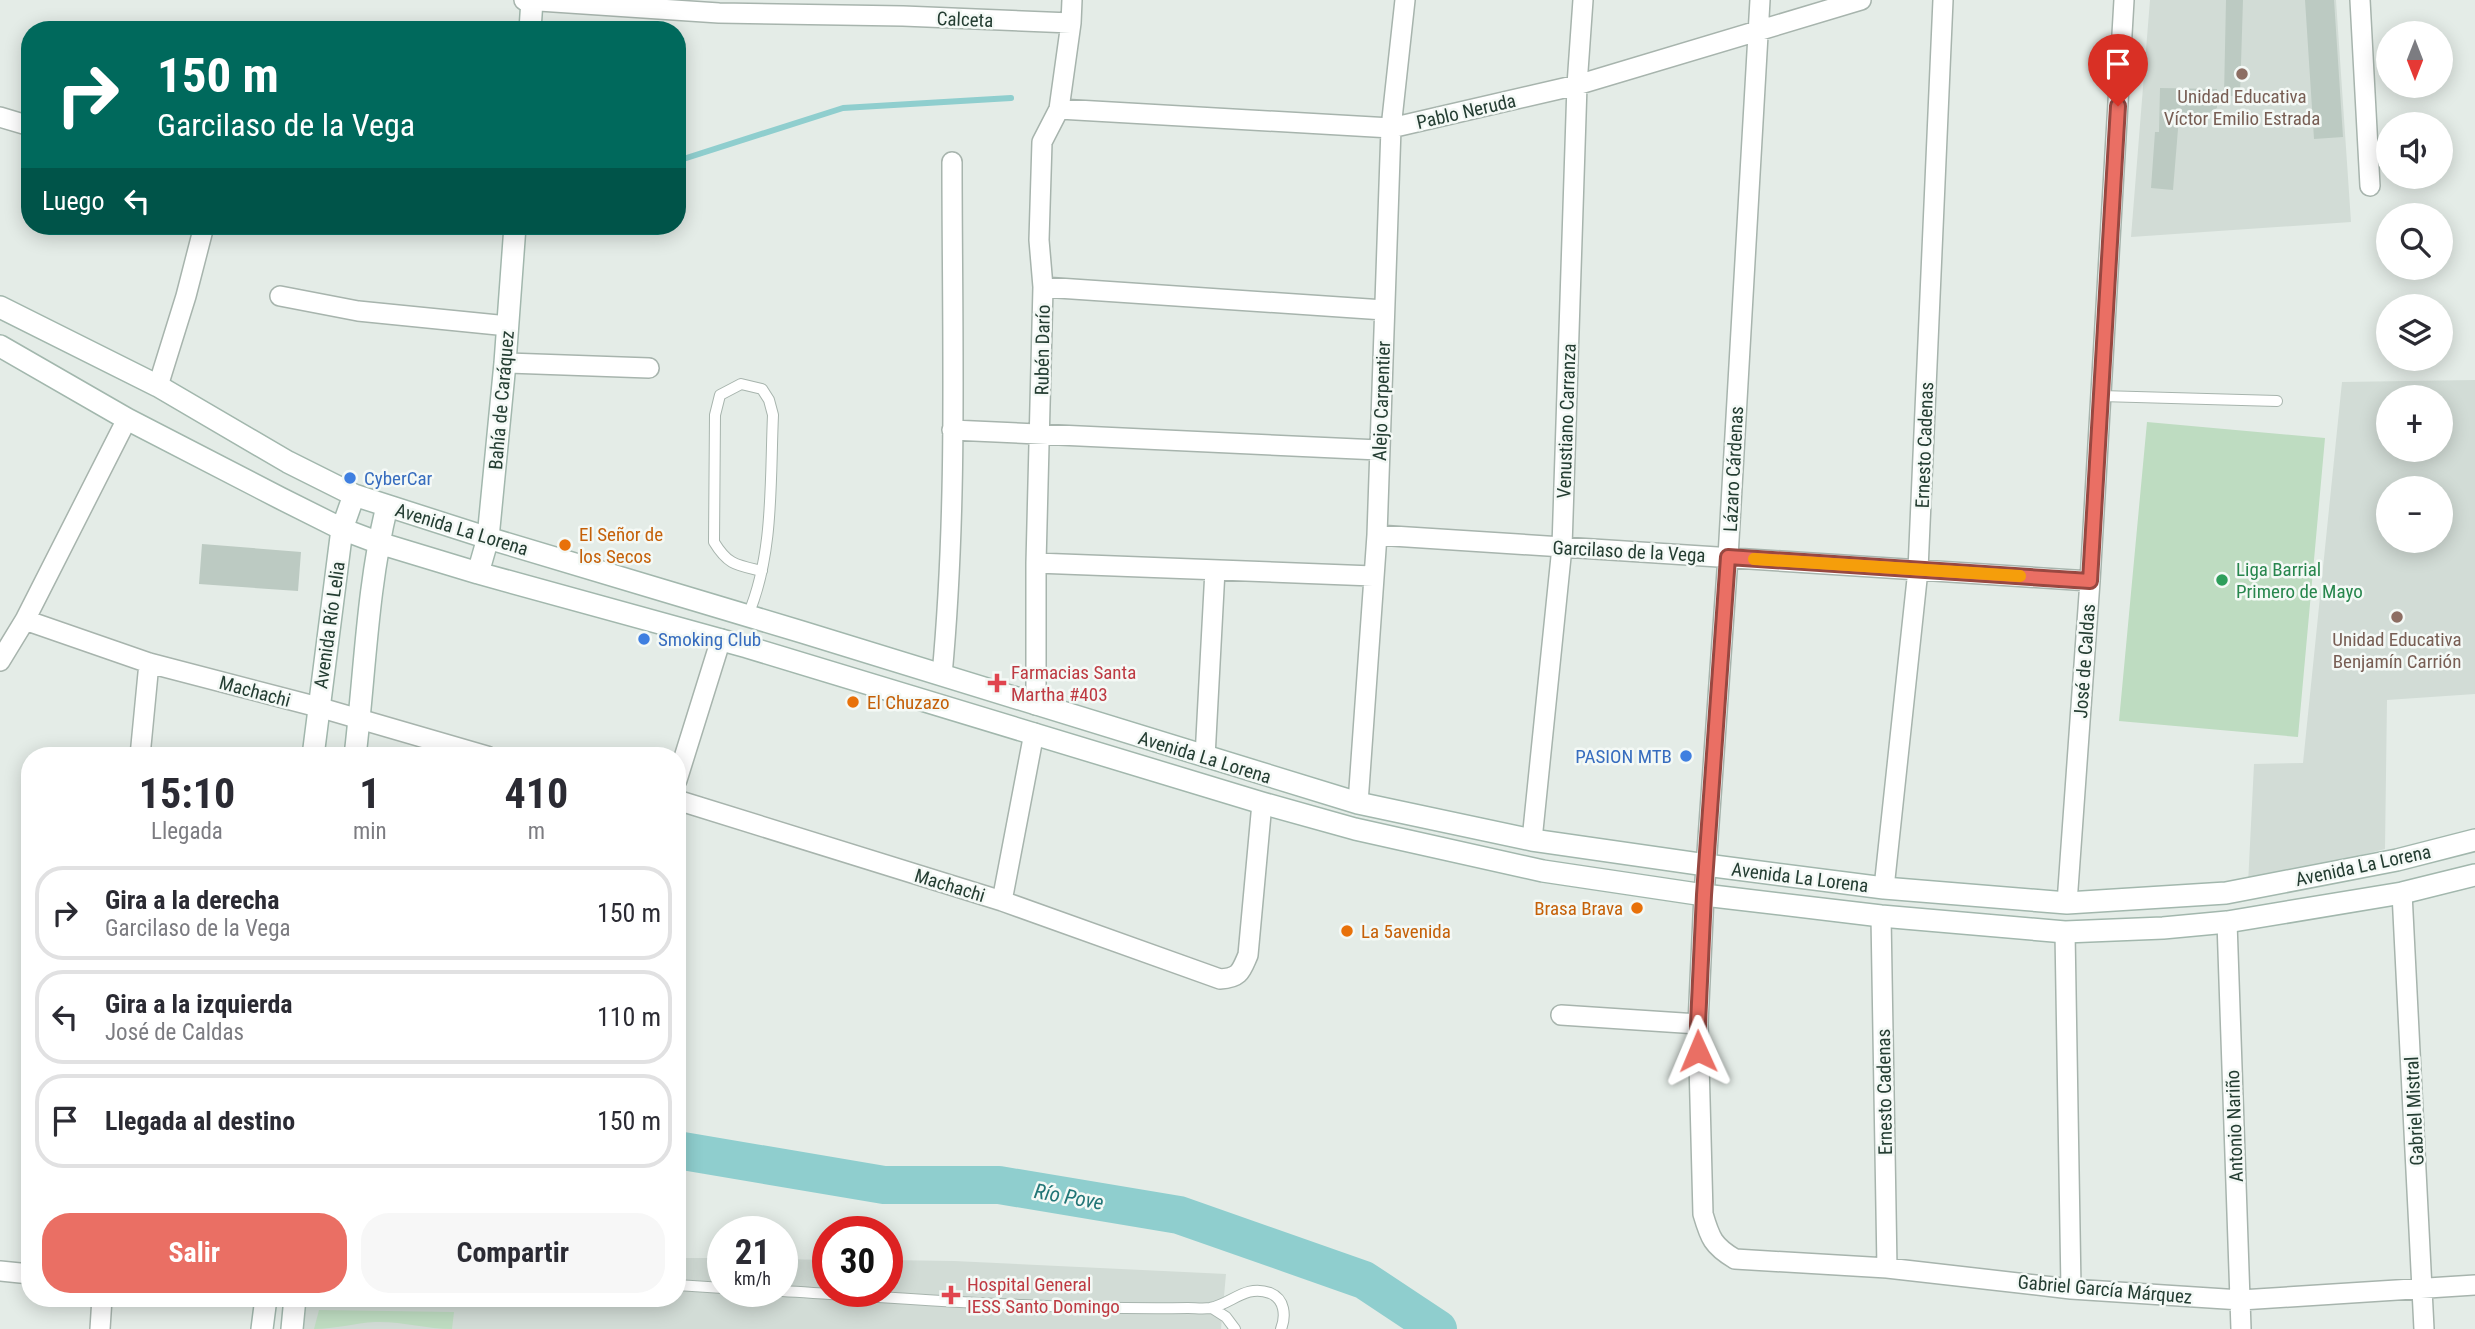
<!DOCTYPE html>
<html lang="es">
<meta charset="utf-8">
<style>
:root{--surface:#fff;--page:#f7f7f7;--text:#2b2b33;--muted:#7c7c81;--line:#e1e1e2;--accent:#ea6f64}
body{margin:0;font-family:"Roboto Condensed",sans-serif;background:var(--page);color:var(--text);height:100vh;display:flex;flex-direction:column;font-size:26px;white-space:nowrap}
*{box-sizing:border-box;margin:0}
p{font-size:23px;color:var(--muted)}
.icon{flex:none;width:38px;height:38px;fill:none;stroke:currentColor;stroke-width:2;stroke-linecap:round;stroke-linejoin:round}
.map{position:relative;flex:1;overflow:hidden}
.sheet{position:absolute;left:21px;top:747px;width:665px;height:560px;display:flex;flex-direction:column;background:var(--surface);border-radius:28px;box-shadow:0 4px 18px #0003}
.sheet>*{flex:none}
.hud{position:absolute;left:21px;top:21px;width:665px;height:214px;border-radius:28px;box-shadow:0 4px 18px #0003;background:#00695c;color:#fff;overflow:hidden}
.needle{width:46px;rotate:180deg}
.buttons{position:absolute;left:2376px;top:21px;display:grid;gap:14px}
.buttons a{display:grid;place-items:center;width:77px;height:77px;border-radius:50%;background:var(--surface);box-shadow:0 4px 18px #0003;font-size:35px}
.speed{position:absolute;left:707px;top:1216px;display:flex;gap:14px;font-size:35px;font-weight:700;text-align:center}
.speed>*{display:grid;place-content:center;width:91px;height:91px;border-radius:50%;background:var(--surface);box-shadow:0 4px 18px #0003;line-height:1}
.speed small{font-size:18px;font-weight:400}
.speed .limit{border:10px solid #d22;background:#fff;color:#111}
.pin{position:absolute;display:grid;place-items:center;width:60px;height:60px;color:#fff;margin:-72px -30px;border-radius:50% 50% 50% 0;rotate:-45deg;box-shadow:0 0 7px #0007}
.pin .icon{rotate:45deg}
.me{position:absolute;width:77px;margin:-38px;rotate:359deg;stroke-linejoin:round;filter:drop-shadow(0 0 5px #0008)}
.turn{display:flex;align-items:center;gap:24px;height:147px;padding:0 21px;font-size:32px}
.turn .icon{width:91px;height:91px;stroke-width:2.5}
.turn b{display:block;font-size:49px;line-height:60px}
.then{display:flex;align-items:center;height:66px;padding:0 21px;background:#0003;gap:14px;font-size:26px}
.eta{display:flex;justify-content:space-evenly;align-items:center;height:119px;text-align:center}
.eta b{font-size:42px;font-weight:700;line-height:49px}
.button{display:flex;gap:14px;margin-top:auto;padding:14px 21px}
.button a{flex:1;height:80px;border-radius:28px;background:var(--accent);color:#fff;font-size:28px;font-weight:700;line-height:80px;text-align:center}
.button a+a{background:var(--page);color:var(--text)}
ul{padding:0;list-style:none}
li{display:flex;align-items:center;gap:21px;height:94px;margin:0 14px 10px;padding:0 7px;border:4px solid var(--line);border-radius:28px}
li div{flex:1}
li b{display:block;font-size:26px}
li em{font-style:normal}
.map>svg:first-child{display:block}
</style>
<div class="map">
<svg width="2475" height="1329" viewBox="0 0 2475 1329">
<rect width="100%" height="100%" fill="#e4ece7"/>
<path fill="#d2dcd6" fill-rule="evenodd" d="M2150 0H2336L2351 222 2131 237Z
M2475 380V694L2387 700 2385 849 2248 884 2254 764 2303 763 2342 382ZM2389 397H2441V450H2389ZM2389 488H2441V541H2389Z
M677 1258H723V1292H782V1259L828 1260V1292H887V1260L954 1261 1226 1274 1221 1329H303L304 1299 677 1298Z"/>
<path fill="#bedcc1" d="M2147 422 2325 438 2298 737 2119 721Z
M319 1310 454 1312 452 1329C426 1329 401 1321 375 1322 355 1323 335 1329 314 1329Z"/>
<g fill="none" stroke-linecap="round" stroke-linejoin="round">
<path stroke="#8fcece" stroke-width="6" d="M677 161 843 108 1011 98"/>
<path stroke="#8fcece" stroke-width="38" d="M677 1150 884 1185H999L1179 1215 1364 1280 1438 1329"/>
</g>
<path fill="#bccac2" d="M2226 0H2243L2240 96H2224Z
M2305 0H2334L2343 137 2314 139Z
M2160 88 2217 89V108L2198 119 2179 117 2173 190 2151 188 2155 132H2159Z
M202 544 301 552 298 591 199 584Z"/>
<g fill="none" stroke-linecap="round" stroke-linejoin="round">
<defs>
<path id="lane" d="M2101 396 2277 401
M748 615C774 554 770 481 773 415L769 400 762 389 741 384 720 395 715 415 714 542C728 565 736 565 762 571
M677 1285 723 1288
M782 1291C917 1299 1053 1310 1188 1308 1195 1308 1203 1309 1210 1308 1232 1304 1245 1284 1270 1293 1285 1299 1286 1316 1281 1329
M1212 1308 1226 1317 1235 1329"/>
<path id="street" d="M524 0 719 13 903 16 1071 23
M1760 0 1728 557 1704 895 1698 1024 1703 1214C1710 1238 1713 1246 1735 1259L1887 1268 2071 1289 2241 1300 2475 1285
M2360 0 2370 186
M1059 109 1391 128 1577 85 1861 0
M0 117 30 126
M1043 287 1384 310
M280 296 358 311 508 326
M505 363 649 368
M158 386 186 296 204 226
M952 430 1379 450
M1377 535 2090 581
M1036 563 1373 576
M25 620 149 663 318 707 487 756
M0 661 25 620 127 419
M942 675C958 505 952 333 952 162
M1036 705V563L1043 287 1039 240 1042 142 1059 109 1071 23 1072 0
M140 756 149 663
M1205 757 1215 570
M677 780 721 639
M677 800 1002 901 1220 979C1240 978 1241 971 1248 955L1262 803
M1358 803 1377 535 1391 128 1405 0
M1532 840 1562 547 1577 85 1583 0
M1884 888 1918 570 1943 0
M2402 893 2424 1329
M1002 901 1034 733
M2067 903 2090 581 2124 0
M1881 916 1887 1268
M2227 922 2241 1329
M2065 932 2071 1289
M1561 1015 1698 1024
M0 1271 30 1274
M100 1329 102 1298"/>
<path id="secondary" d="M530 30 532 0
M0 307 158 386 288 462 354 495 488 538 802 632 1358 803 1532 840 1706 865 1884 888 2067 903 2226 893 2397 860 2475 840
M0 346 127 419 280 498 342 529 379 543 478 573 747 647 1262 803 1355 829 1543 871 1704 895 1881 916 2065 932 2163 928 2227 922 2402 893 2475 875
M478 573 488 538 505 363 515 226
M313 756 342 529 354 495
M355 756C365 673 367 588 387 506
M262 1329 266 1298
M292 1329 295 1298"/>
</defs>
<use href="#lane" stroke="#a7b4ad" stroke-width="12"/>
<use href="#street" stroke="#a7b4ad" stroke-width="22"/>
<use href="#secondary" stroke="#a2b7ad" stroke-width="24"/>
<use href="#lane" stroke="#fff" stroke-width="10"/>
<use href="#street" stroke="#fff" stroke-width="19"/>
<use href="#secondary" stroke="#fff" stroke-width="21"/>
</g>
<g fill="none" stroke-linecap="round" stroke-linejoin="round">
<defs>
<path id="route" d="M1698 1051V1024L1704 895 1728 557 2090 581 2118 106"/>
</defs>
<use href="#route" stroke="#984841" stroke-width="18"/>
<use href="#route" stroke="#ea6f64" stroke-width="12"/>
<path stroke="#f59e0b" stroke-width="12" d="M1754 559 2020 576"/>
</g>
<g fill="#8d6e63" stroke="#f4f9f6" stroke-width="2.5">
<circle cx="2242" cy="74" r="7"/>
<circle cx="2397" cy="617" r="7"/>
</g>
<g fill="#3f7fe0" stroke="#f4f9f6" stroke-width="2.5">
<circle cx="350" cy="478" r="7"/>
<circle cx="644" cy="639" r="7"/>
<circle cx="1686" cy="756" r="7"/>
</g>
<g fill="#e8710a" stroke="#f4f9f6" stroke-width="2.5">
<circle cx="565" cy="545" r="7"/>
<circle cx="853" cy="702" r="7"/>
<circle cx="1637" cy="908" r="7"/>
<circle cx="1347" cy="931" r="7"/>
</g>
<circle fill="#2e9e5b" stroke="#f4f9f6" stroke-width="2.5" cx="2222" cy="580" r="7"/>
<g fill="#e0444e" stroke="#f4f9f6" stroke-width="2.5">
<path d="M993.5 672.5h7v7h7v7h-7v7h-7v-7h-7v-7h7z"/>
<path d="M947.5 1284.5h7v7h7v7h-7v7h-7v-7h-7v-7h7z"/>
</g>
<g text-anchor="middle" stroke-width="5" stroke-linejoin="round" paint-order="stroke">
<g font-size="19" fill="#243d32" stroke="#f4f9f6">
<text transform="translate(965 19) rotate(2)" y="7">Calceta</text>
<text transform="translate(1466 111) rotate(-13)" y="7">Pablo Neruda</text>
<text transform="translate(1042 350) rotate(-89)" y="7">Rubén Darío</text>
<text transform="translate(501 400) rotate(-85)" y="7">Bahía de Caráquez</text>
<text transform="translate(1381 401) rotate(-88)" y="7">Alejo Carpentier</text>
<text transform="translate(1566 421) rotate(-88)" y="7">Venustiano Carranza</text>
<text transform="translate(1924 445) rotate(-88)" y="7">Ernesto Cadenas</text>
<text transform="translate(1733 469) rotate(-87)" y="7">Lázaro Cárdenas</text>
<text transform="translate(462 529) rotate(17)" y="7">Avenida La Lorena</text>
<text transform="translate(1629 551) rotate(3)" y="7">Garcilaso de la Vega</text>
<text transform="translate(329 625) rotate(-82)" y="7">Avenida Río Lelia</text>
<text transform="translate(2084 661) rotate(-86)" y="7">José de Caldas</text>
<text transform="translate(255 691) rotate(15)" y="7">Machachi</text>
<text transform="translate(1205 757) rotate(17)" y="7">Avenida La Lorena</text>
<text transform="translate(2363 865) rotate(-12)" y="7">Avenida La Lorena</text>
<text transform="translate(1800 877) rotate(7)" y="7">Avenida La Lorena</text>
<text transform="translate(950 885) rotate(17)" y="7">Machachi</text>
<text transform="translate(1884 1092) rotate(-91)" y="7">Ernesto Cadenas</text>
<text transform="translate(2414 1111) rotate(-93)" y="7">Gabriel Mistral</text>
<text transform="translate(2234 1126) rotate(-92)" y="7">Antonio Nariño</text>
<text transform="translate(2105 1289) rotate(5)" y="7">Gabriel García Márquez</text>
</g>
<g font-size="19" fill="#785e54" stroke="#f4f9f6">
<text x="2242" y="103">Unidad Educativa<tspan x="2242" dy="22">Víctor Emilio Estrada</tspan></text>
<text x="2397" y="646">Unidad Educativa<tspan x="2397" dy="22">Benjamín Carrión</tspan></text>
</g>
<g font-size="19" fill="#366cbe" stroke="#f4f9f6" text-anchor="start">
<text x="364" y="485">CyberCar</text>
<text x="658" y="646">Smoking Club</text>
<text x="1672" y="763" text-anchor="end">PASION MTB</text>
</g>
<g font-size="19" fill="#c56008" stroke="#f4f9f6" text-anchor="start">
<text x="579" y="541">El Señor de<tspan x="579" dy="22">los Secos</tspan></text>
<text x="867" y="709">El Chuzazo</text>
<text x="1623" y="915" text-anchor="end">Brasa Brava</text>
<text x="1361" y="938">La 5avenida</text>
</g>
<g font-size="19" fill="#27864d" stroke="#f4f9f6" text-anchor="start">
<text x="2236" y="576">Liga Barrial<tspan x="2236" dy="22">Primero de Mayo</tspan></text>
</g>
<g font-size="19" fill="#be3a42" stroke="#f4f9f6" text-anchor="start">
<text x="1011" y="679">Farmacias Santa<tspan x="1011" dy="22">Martha #403</tspan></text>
<text x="967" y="1291">Hospital General<tspan x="967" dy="22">IESS Santo Domingo</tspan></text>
</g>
<g font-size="21" font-style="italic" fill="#217576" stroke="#f4f9f6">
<text transform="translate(1069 1197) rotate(10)" y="7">Río Pove</text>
</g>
</g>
</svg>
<div class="buttons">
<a><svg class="needle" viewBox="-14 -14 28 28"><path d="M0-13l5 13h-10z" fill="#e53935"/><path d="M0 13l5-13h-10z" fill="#7c7c81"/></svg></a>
<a><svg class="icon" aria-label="sound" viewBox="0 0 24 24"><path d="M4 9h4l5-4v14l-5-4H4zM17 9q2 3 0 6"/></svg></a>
<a><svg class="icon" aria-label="search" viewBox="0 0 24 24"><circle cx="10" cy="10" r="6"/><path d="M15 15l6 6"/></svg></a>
<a><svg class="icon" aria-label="layers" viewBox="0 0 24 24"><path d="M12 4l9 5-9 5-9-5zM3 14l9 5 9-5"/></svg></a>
<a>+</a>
<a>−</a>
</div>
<div class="speed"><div>21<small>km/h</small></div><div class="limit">30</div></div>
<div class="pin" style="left:2118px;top:106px;background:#d93025"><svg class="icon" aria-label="arrive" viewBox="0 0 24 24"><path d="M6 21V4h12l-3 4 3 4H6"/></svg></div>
<svg class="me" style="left:1698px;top:1051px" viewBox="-20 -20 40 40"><path d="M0-17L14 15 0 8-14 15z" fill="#ea6f64" stroke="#fff" stroke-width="4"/></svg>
<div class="hud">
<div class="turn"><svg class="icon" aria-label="right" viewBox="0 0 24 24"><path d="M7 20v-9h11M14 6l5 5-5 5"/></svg><div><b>150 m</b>Garcilaso de la Vega</div></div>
<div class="then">Luego<svg class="icon" aria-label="left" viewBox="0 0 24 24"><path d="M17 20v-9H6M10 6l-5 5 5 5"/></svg></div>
</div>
<section class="sheet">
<div class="eta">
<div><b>15:10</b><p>Llegada</p></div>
<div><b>1</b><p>min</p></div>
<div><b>410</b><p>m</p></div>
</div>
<ul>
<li><svg class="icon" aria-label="right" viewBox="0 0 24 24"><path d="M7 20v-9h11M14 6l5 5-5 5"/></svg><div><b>Gira a la derecha</b><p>Garcilaso de la Vega</p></div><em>150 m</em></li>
<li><svg class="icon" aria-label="left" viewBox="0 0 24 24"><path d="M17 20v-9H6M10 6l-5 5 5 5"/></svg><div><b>Gira a la izquierda</b><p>José de Caldas</p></div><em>110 m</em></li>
<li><svg class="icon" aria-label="arrive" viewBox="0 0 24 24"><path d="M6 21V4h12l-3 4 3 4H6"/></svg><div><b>Llegada al destino</b></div><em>150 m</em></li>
</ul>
<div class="button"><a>Salir</a><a>Compartir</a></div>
</section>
</div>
